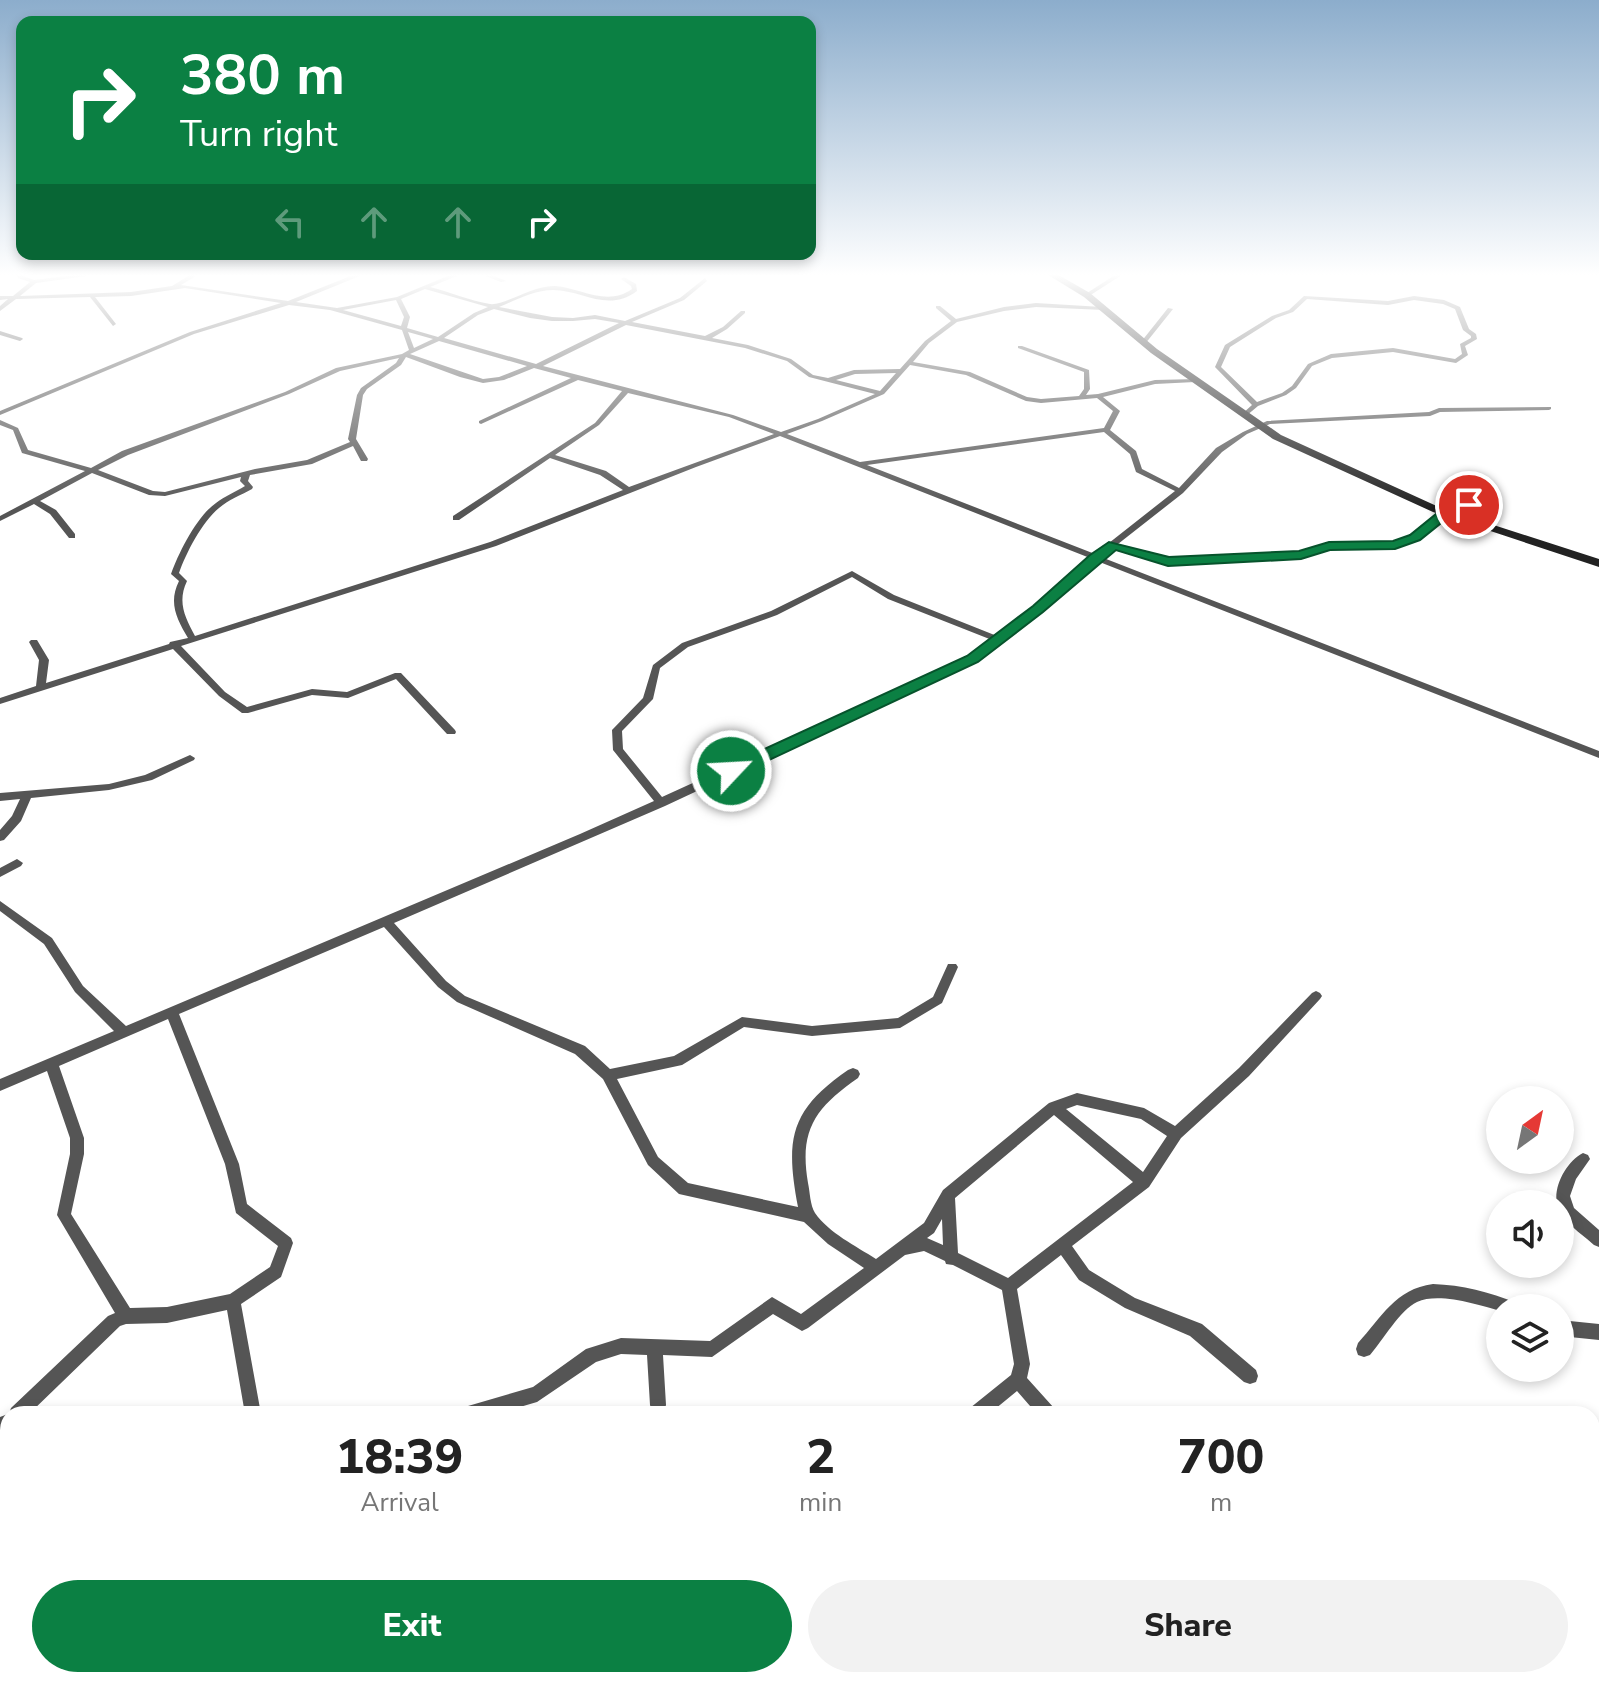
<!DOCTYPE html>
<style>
:root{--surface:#fff;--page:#f2f2f2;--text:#222;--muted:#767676;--accent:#0b8043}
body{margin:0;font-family:"Nunito Sans",sans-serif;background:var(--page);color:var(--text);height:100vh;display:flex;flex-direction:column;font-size:30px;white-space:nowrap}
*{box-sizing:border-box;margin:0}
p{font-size:26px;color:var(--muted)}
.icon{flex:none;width:44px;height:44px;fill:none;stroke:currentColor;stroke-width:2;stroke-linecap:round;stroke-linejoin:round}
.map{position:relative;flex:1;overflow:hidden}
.drawer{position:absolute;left:0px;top:1406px;width:1600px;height:282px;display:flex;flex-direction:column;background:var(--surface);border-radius:24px 24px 0 0;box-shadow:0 4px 12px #0003}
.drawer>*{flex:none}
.banner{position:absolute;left:16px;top:16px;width:800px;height:244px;border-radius:16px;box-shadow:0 4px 12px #0003;background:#0b8043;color:#fff;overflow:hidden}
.needle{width:52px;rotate:33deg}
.controls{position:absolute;left:1486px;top:1086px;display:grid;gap:16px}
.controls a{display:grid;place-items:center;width:88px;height:88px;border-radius:50%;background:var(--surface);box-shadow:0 4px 12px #0003;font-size:40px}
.pin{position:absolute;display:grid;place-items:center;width:68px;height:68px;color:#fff;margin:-34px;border:4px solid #fff;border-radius:50%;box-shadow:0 2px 8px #0007}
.me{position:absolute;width:88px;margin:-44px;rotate:65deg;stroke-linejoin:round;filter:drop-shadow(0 0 6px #0008)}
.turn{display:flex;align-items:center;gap:28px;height:168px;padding:0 32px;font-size:36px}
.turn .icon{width:104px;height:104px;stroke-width:2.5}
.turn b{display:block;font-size:56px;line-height:68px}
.lanes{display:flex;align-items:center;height:76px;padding:0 32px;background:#0003;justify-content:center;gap:40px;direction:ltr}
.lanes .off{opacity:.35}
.eta{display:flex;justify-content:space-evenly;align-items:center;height:136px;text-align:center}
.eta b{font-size:48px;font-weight:800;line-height:56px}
.cta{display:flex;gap:16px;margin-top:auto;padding:16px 32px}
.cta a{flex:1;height:92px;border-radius:48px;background:var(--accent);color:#fff;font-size:32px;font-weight:800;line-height:92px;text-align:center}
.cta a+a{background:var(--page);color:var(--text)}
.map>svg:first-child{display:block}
</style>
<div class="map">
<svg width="1599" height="1687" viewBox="0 0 1599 1687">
<rect width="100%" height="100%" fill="#fff"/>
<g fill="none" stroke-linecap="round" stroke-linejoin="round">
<path fill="#555" fill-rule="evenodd" d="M16 273H22L23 276 34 280 90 273 101 274 36 283 20 296 131 292 172 286 193 273H201L181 285 288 301 358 273H367L296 302 337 308 397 297 455 273H464L430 287C450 292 470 301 490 304 504 306 533 285 555 286 581 288 607 307 632 289L631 286 621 279 624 277 636 284 637 291C607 313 583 290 553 290 534 290 516 300 499 307L552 317 573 318 595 315 625 321 680 298 705 278 707 281 684 300 632 322 705 336 723 327 741 311H745V313L727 329 712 338 748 345 791 359 813 375 828 378 854 370 900 369 925 341 951 321 936 308V306H940L956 319 1004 307 1036 303 1102 307 1104 308V310L1036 307 1004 311 957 322 929 343 913 362 970 372 1027 397 1041 399 1079 396 1084 389V372L1018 348V346H1022L1089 370 1090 389 1086 395 1098 394 1155 380 1197 379 1198 380 1195 382 1155 384 1103 397 1120 411 1110 430 1136 451 1142 469 1179 488 1216 448 1243 432 1267 421 1429 412 1439 408 1551 407V409L1549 410 1440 412 1430 416 1270 424 1247 434 1222 452 1183 493 1118 544 1168 559H1217L1300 553 1329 544 1394 543 1412 536 1443 511 1487 494 1494 496 1449 515 1418 540 1395 547 1330 548 1301 557 1217 563H1168L1113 547 1101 557 1599 751V758L1097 561 1041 611 1004 639 1003 642 999 643 975 661 665 806 394 923 446 981 465 996 585 1046 610 1069 674 1056 742 1017 812 1026 898 1018 933 997 948 964H956L958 967 942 1003 900 1028 812 1036 744 1027 682 1065 617 1079 658 1157 688 1183 798 1207C785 1139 790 1110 848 1070L853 1068 858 1070 860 1074 858 1078C815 1108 799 1130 808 1183 810 1192 810 1205 815 1213 829 1233 856 1246 876 1259L924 1223 943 1190 1049 1103 1077 1093 1144 1108 1175 1126 1239 1068 1312 993 1316 991 1320 993 1322 996 1320 999 1249 1076 1181 1138 1149 1187 1072 1246 1089 1270 1135 1298 1202 1324 1256 1370 1258 1376 1256 1382 1250 1384 1244 1382 1190 1336 1125 1308 1079 1280 1061 1255 1017 1289 1030 1364 1027 1378 1054 1408 1056 1414H1037L1017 1391 989 1414H968L970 1408 1011 1375 1014 1364 1002 1290 953 1265 946 1264 945 1261 924 1251 905 1255 808 1328 802 1331 773 1314 712 1357 663 1355 666 1405 664 1411 658 1413 652 1411 650 1405 647 1355 621 1354 596 1362 537 1402 496 1414H460L462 1408 468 1406 533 1387 586 1349 621 1338 710 1341 772 1297 801 1314 864 1268 828 1244 804 1222 679 1194 648 1165 603 1079 575 1054 457 1002 438 987 384 927 179 1014 239 1164 247 1204 291 1238 293 1243 281 1277 241 1304 261 1414H245L227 1310 167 1323 126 1324 120 1326 29 1414H9L11 1408 108 1316 115 1313 57 1215 70 1154V1138L47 1071 0 1091V1079L114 1031 75 992 44 944 0 911V901L52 938 83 986 126 1026 580 834 654 801 613 750 612 730 643 698 653 665 682 643 771 611 852 571 894 595 997 636 1035 607 1090 558 780 436 696 467 496 546 181 646 225 692 247 707 312 689 347 692 395 673H401L455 730 456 732 455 734H447L396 679 348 698 312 695 248 713H242L219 696 173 649 0 704V698L36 686 39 660 29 642 31 640H37L49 660 46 683 169 644 170 642 188 638C177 619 168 603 179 581L171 574C179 552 197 516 216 503 225 496 235 492 245 486L240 481 241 477 165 496 149 495 92 473 40 501 56 510 75 534V538H69L50 514 34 504 0 521V516L85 471 22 453 13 430 0 425V420L18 428 28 450 91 468 122 451 285 392 336 368 402 354 409 350 402 330 330 310 289 305 194 334 0 415V411L190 332 281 303 185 288 131 296 95 297 116 324 113 326 90 297 16 299 0 311V306L8 299 0 300V296H13L30 282 18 278ZM425 289 488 307 474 313 438 337 407 328 410 317 401 299ZM396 300 404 317 401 326 343 310ZM494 309 530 318 552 321H573L595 319 619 323 536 364 444 338 478 315ZM626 325 745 348 787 361 809 377 875 394 818 419 781 432 733 415 543 366ZM408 332 433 339 414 348ZM439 341 527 366 499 377 483 379 410 354ZM406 357 460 377 483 383 504 380 534 368 571 378 479 421V423L481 424 578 380 622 391 595 423 453 516V520H459L550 458 600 475 623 490 490 542 195 636C185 617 177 602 187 581L179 573C186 553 202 522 219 508 228 500 241 495 252 489L253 487 248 481 250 475 312 464 353 446 361 461H367L368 459 356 439 363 395 367 389 401 365ZM399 358 396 363 361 388 357 395 348 439 350 442 307 460 255 469 165 492 153 491 98 470 128 455 289 394 340 371ZM910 365 966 375 1026 401 1041 403 1097 398 1113 411 1104 428 860 462 787 434 822 421 884 394ZM896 373 880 391 836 380 855 374ZM628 393 729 417 774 434 629 487 606 471 555 455 599 425ZM1104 432 1130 454 1136 472 1175 491 1095 554 867 465ZM852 577 888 599 992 640 969 657 662 797 623 749 622 731 653 699 660 668 688 647 777 615ZM168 1019 225 1164 236 1213 278 1246 270 1267 230 1294 167 1307 130 1308 71 1214 84 1154V1138L59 1066ZM1077 1105 1141 1119 1167 1136 1143 1172 1066 1109ZM1054 1115 1133 1182 1008 1278 958 1253 955 1198ZM942 1219 943 1245 927 1238 934 1233Z
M478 273H487L506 281 501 282Z
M1118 273H1125L1089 296 1084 295Z
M1304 296 1388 301 1414 296 1444 300 1460 307 1469 329 1476 334 1477 339 1465 346 1468 355 1456 363 1393 352 1332 358 1312 366 1296 388 1286 395 1258 406 1246 416H1242V414L1252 405 1215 367 1225 345 1272 316 1289 310ZM1307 299 1388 305 1414 300 1443 304 1455 309 1463 330 1471 336V338L1460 344 1462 354 1455 359 1393 348 1331 354 1308 364 1292 386 1282 393 1257 402 1221 367 1230 347 1276 318 1293 312Z
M1168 308 1173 309 1145 344H1141V342Z
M0 331 22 338 23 339 20 341 0 335Z
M190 755 195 758 194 760 152 780 109 790 31 798 21 821 4 840 0 841V830L12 816 20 799 0 801V793L109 784 145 775Z
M17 859 23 863 21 866 0 877V868Z
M1583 1153 1588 1155 1590 1159 1576 1179 1570 1196 1574 1208 1599 1230V1247L1594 1245C1582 1234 1560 1221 1560 1204H1557C1553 1186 1567 1161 1583 1153Z
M1433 1284C1462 1285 1490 1292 1516 1303L1519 1308H1500V1311C1479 1305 1439 1292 1417 1302 1400 1310 1383 1340 1370 1355L1364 1357 1358 1355 1356 1349 1358 1343C1382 1317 1395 1289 1433 1284Z
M1560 1320 1599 1324V1340L1560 1336Z
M8 1414V1432L0 1435V1417Z
M0 1563H8V1581H0Z
M1599 1626V1644L1592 1645V1627Z
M313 1680H333L335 1687H315Z
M615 1680H642L638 1687H611Z"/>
<path fill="#222" fill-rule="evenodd" d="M1045 273H1055L1090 293 1157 349 1281 435 1441 508 1599 559V567L1433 512 1273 439 1151 353 1084 297Z"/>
</g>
<linearGradient id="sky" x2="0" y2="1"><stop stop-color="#8cadcc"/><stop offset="0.54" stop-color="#fff"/><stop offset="1" stop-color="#fff" stop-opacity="0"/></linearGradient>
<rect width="1599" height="509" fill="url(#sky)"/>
<path fill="#0b8043" stroke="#07532c" stroke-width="2" d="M1469 501 1474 502V508L1450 516 1420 540 1395 549 1330 550 1301 559 1168 566 1116 550 1043 612 978 662 737 775 731 777 723 771 725 767 967 656 1033 606 1090 555 1109 542 1169 557 1299 551 1329 542 1393 541 1410 535 1441 510Z"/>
</svg>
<div class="controls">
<a><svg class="needle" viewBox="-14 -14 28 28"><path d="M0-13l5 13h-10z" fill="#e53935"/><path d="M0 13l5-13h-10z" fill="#767676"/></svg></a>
<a><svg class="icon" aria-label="sound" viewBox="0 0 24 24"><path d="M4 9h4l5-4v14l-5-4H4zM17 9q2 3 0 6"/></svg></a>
<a><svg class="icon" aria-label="layers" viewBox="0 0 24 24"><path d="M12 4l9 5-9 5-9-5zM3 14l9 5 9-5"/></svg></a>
</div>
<div class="pin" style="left:1469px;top:505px;background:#d93025"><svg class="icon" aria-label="arrive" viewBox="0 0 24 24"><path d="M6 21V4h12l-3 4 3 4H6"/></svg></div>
<svg class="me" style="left:731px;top:771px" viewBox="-20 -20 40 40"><circle r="17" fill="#0b8043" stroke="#fff" stroke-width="3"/><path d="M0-11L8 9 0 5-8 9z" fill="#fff"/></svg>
<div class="banner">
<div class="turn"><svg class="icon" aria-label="right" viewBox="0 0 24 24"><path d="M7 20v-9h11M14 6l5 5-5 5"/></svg><div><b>380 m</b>Turn right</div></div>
<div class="lanes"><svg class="icon off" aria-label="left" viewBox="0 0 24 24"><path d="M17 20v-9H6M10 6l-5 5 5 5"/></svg><svg class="icon off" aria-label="ahead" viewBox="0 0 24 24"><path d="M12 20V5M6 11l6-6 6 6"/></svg><svg class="icon off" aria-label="ahead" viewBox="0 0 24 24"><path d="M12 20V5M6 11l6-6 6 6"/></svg><svg class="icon" aria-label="right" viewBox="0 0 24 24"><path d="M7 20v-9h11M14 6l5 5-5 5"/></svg></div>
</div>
<section class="drawer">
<div class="eta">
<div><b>18:39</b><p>Arrival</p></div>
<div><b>2</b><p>min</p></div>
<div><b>700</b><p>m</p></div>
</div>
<div class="cta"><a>Exit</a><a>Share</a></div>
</section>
</div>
